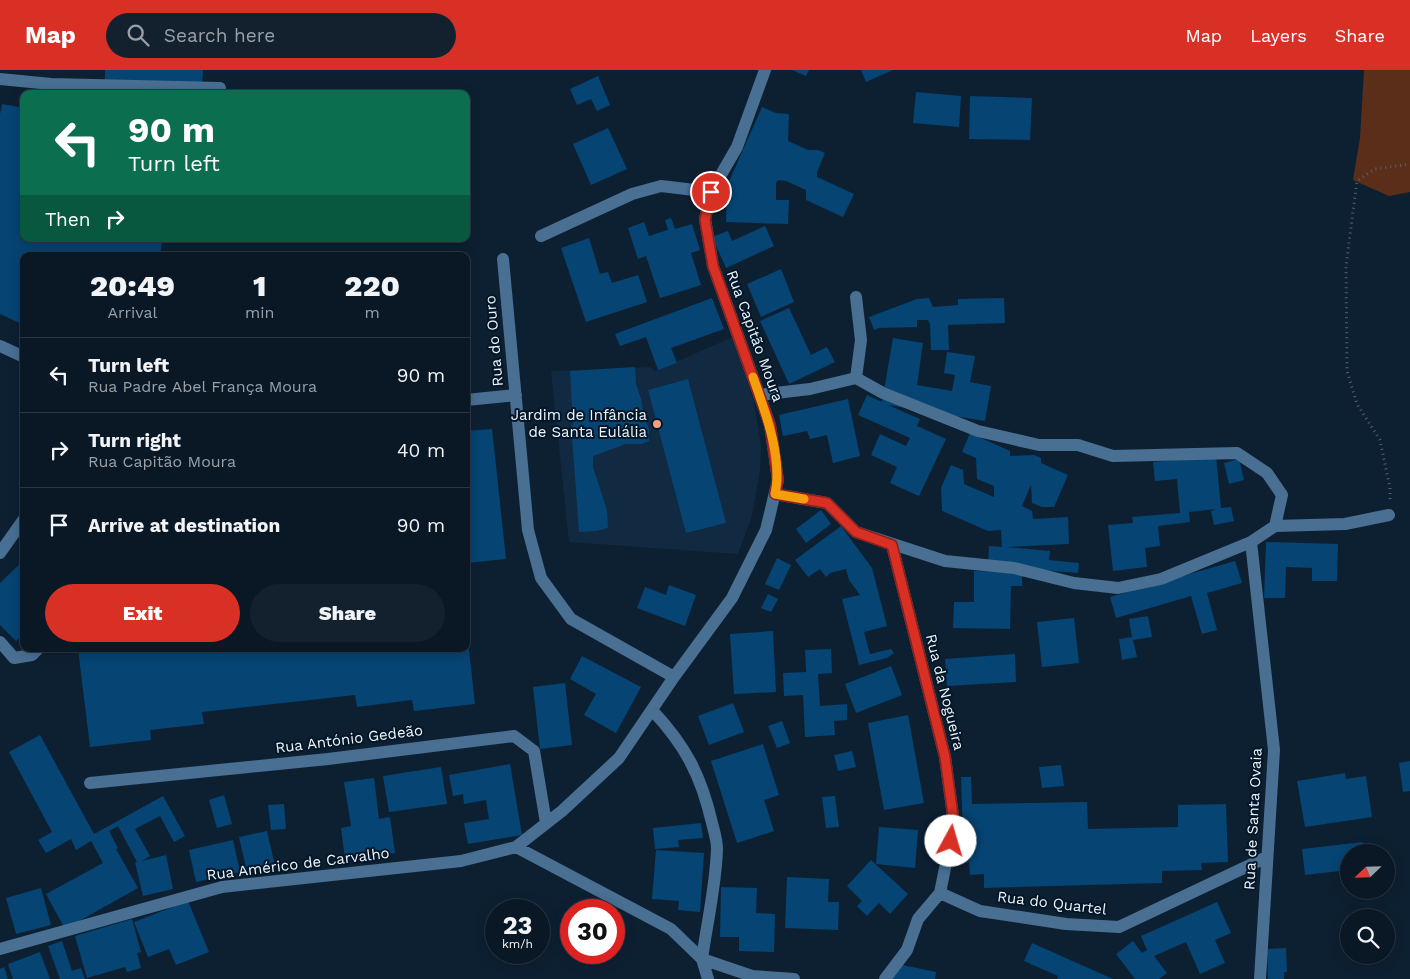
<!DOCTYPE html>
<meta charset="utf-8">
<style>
:root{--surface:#0a1826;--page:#13212e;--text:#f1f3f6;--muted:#99a0a7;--line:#2a3743;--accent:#d93025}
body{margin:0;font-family:"Work Sans",sans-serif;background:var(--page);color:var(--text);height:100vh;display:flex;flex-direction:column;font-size:19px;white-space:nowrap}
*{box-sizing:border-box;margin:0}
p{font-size:16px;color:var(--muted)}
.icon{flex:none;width:28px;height:28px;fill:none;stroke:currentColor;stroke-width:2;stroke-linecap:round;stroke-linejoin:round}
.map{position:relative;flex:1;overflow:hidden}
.side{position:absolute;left:20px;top:182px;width:450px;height:400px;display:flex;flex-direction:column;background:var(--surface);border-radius:10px;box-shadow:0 2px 12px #0003,0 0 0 1px var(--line)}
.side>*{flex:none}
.hud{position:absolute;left:20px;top:20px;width:450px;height:152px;border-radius:10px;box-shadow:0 2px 12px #0003,0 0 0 1px var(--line);background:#0b6e4f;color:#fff;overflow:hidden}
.needle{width:32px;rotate:247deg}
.tools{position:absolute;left:1340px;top:774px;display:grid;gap:10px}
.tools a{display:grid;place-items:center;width:55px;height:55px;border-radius:50%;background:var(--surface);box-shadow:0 2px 12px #0003,0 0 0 1px var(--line);font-size:25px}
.speed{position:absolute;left:485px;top:829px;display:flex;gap:10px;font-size:25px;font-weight:700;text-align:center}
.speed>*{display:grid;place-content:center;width:65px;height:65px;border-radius:50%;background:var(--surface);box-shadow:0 2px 12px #0003,0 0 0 1px var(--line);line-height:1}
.speed small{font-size:12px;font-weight:400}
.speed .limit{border:8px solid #d22;background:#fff;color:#111}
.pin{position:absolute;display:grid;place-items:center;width:42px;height:42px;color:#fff;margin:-21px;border:2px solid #fff;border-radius:50%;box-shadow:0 1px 5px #0007}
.me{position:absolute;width:55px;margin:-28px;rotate:6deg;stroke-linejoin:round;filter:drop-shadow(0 0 4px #0008)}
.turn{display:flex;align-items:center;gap:18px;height:105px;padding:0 25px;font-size:22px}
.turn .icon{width:65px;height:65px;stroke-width:2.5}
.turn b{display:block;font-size:35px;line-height:42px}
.then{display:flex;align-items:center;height:48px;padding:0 25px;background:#0003;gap:10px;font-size:19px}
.eta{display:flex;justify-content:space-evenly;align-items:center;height:85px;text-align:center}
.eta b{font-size:30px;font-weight:800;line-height:35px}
.primary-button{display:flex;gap:10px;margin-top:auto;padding:10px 25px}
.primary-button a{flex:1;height:58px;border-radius:30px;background:var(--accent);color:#fff;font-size:20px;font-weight:800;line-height:58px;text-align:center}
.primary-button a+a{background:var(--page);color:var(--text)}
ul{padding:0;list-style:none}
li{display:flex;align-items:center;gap:15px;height:75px;padding:0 25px;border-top:1px solid var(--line)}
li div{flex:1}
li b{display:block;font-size:19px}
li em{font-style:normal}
header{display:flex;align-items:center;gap:30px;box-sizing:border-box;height:70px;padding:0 25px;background:var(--accent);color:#fff}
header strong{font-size:24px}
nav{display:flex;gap:28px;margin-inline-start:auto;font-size:18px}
.search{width:350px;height:45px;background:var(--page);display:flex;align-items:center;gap:12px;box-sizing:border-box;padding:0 18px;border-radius:28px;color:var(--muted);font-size:19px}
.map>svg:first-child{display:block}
</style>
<header>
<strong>Map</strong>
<div class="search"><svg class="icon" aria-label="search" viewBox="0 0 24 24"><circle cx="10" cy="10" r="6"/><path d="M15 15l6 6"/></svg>Search here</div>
<nav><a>Map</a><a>Layers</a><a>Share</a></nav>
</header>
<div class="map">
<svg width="1410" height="909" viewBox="0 0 1410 909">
<rect width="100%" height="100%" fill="#0d2032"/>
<path fill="#112a41" d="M733 267 754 332 761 376 760 400 752 446 738 484 569 472 551 301 650 297 655 301Z"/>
<path fill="#5b2e1a" d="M1364 0H1410V122L1389 126 1353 110 1360 68Z"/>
<path fill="#054473" d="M105 0H203L202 17 105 14Z
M792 0H809L806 6Z
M861 0H893L866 12Z
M598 6 610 35 597 41 591 29 577 35 570 19Z
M916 22 961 26 959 57 913 53Z
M970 26 1032 28 1030 70 969 69Z
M2 34 24 38V169H162L160 186H24V255L0 244V44Z
M762 37 776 43 789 44 788 71 808 80H818L825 83 817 102V107L854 124 843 147 806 130V120L786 111 778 110 776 113V130H789L788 154 726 152 727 116Z
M608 58 627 99 591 115 573 74Z
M671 148 675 159 692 154 700 180 691 183 701 215 660 228 646 186 638 189 628 158 644 152 649 166 668 160 665 150Z
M765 156 774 176 726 198 712 167 728 161 732 171Z
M589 168 600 204 608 202 612 213 638 205 647 232 586 252 561 178Z
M781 199 794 232 761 247 747 214Z
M712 228 724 259 671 278 677 293 658 300 646 267 620 276 615 264Z
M929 228 933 237 958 235V229L1004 228 1005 253 948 255 949 280H931L930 254 928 250H917V257L879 258 874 260 869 247 917 229Z
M789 238 811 285 827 277 835 292 789 314 760 251Z
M893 268 923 273 917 315 952 321 955 305 944 303 947 282 975 286 970 312 991 316 985 351 888 335 920 349 917 356 946 369 919 426 890 413 897 397 871 385 880 364 906 376 910 368 858 345 867 325 882 332Z
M635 297 636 314 642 332 643 343 649 359V371L642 374H626L593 386V397L607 440 608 458 596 461 579 462 571 353 573 357 570 301Z
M688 309 726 453 686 463 648 320Z
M848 329 860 386 833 393 827 365 810 369 807 361 783 366 779 345Z
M492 359 506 489 466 493V361Z
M970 363 1010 381V386L1034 385 1041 388V393L1068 405 1054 437H1042L1032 433 1031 415 1022 436 1032 441 1033 449 1068 447 1069 474 1007 477 1050 481 1049 490 1079 493 1078 503 988 496 989 476 1002 477 1001 460 988 461 942 441 941 418 951 395 963 400 964 414 994 427V416L977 409 976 388 962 382Z
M1216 386 1221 438 1231 437 1234 451 1214 455 1211 441 1216 439 1189 442 1190 452 1158 456 1160 476 1145 478 1147 497 1113 501 1108 455 1133 453 1132 447 1180 443 1177 409 1155 411 1153 392Z
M1239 389 1244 410 1229 414 1224 393Z
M821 440 831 454 806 473 796 459Z
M841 456 872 498 887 556 864 562 870 584 891 579 894 583 887 588 859 595 842 529 860 525 849 510 846 499 830 503 826 507 820 499 808 507 795 490Z
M1266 472 1338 474 1337 511H1312V498L1286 497 1285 528H1264Z
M777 488 791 495 779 520 765 514Z
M24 490V564L16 571 0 555V513Z
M1235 491 1242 513 1207 523 1217 560 1202 564 1191 526 1116 548 1110 527Z
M974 501 1022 502V516H1011L1010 559 953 558 954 532H974Z
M669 515 696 525 685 556 637 538 645 517 666 525Z
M768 524 778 529 771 542 761 538Z
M1148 546 1152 567 1133 570 1137 587 1122 590 1119 569 1132 567 1129 549Z
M1074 548 1079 593 1042 597 1037 552Z
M773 561 776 622 734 624 730 564Z
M466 571H468L475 634 414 641 412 630 357 637 355 625 202 642 204 654 150 660 151 670 90 677 78 579H466Z
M831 579 832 603 818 604 820 636 847 634V650L834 651 835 665 805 667 803 625 784 626 783 603 806 602 805 580Z
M1015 584 1016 612 947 616 945 589Z
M582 586 641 617 616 663 584 645 596 624 570 609Z
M891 596 902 625 856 643 845 614Z
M565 613 572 675 540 679 533 617Z
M733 633 744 662 709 675 698 646Z
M908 645 924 733 884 740 868 653Z
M782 651 790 673 777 678 768 656Z
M40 665 94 764 163 726 185 766 174 772 160 746 135 759 150 786 142 791 166 785 173 819 143 826 135 792H137L118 756 109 761 118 778 116 779 138 818 65 859 46 824 103 793 91 771 76 780 71 769 46 783 38 770 52 762 9 682Z
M763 674 779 725 764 730 774 761 737 773 711 691Z
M852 681 856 697 838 701 834 685Z
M1410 691V721L1403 722 1399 693Z
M510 694 522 765 468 774 464 753 489 749 486 730 464 734 463 724 453 726 449 705Z
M1061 695 1064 716 1042 718 1039 697Z
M441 697 447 734 389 742 383 706Z
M1345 703 1346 709 1366 706 1372 747 1305 757 1297 711Z
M961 707H971L972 734 1087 732 1088 759 1178 757V735L1226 734 1228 792 1201 793 1202 800 1162 801V813L984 818V804L970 805 969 792 964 793Z
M374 708 379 749 390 747 395 783 345 789 341 758 351 756 344 712Z
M224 725 232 754 217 758 209 730Z
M835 726 839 757 826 758 822 727Z
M284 734 286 759 271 760 268 735Z
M701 753 703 768 678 770 679 777 655 779 653 758Z
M879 757 918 760 915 798 876 794Z
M267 761 275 796 247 802 239 767Z
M233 770 240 802 196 812 189 780Z
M1363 772 1365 782H1349V800L1305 805 1302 779Z
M656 780 704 783 700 842 678 840 679 831 652 829Z
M871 790 908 824 890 844 879 833 867 846 857 836 862 831 847 816Z
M787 807 829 809 828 832H839L838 860 785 858Z
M721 817 757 818 756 843 775 844 774 882 739 881V867H720Z
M41 818 51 855 16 864 6 828Z
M188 831 209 882 176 895 169 879 148 887 134 852Z
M1217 832 1231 863 1215 870 1225 893 1200 904 1186 872 1154 886 1167 903 1159 909H1135L1116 884 1133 871 1142 883 1147 880 1141 866Z
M132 849 141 882 137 883 141 898 127 902 125 897 87 908 75 866Z
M62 871 72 901 81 898 85 909H60L48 876Z
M1032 873 1113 909H1057L1058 906 1024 891Z
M1286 878 1287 902H1284V909H1268L1267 879Z
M40 882 50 909H13L8 894Z
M893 893 936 902 935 909H890Z
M4 897 8 909H0V899Z"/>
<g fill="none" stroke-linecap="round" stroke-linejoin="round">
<path stroke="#526170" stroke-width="3" stroke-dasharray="1 4" stroke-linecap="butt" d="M1390 429V418L1380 370 1357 334 1347 301 1346 196 1357 111 1375 99 1410 94"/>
<path stroke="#496f93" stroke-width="12" d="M0 9 51 14 220 18
M541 166 632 124 661 116 711 122
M856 308 861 270 856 227"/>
<path stroke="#496f93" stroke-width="12" d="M503 189 528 460 541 508 571 549 674 607
M0 276 24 287
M759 325 810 319 856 308 883 323 978 361 1039 375H1078L1113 386 1237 383 1267 403 1282 425 1275 456
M466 330 516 325
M775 424 827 433 856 462 945 491 1014 498 1074 513 1118 518 1161 509 1251 472 1275 456 1345 454 1389 445
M1251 472 1274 680 1260 909
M0 483 24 449
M0 572 14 588 32 585 38 579
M652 640C685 675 701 705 712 753 714 761 717 770 717 779 716 815 707 853 702 889L752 906 794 909
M90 713 328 689 514 666 534 681 546 753
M516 777 671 859 702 889 708 909
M940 823 980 841 1066 854 1119 857 1267 787
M0 879 222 817 461 791 516 777 562 741 619 688 674 607 732 528 766 460 778 410 770 355 713 196 705 149 711 122 737 77 765 0
M885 909 907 880 918 849 940 823 954 753 945 687 892 475"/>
</g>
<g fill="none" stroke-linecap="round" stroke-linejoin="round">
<defs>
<path id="route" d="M711 122 705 150 713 196 770 355 778 410 775 424 827 433 856 462 892 475 945 687 954 753 951 771"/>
</defs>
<use href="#route" stroke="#8d1f18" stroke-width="12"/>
<use href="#route" stroke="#d93025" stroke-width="9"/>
<path stroke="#f59e0b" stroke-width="9" d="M753 307C765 341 783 388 775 424L804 429"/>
</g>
<circle fill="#f2a17e" stroke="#041728" stroke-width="2" cx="657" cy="354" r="5"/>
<g text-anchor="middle" stroke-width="4" stroke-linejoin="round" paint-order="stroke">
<g font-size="15" fill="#eef5fd" stroke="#041728">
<text transform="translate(755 266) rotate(70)" y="5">Rua Capitão Moura</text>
<text transform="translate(494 271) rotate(-95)" y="5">Rua do Ouro</text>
<text transform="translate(945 622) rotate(76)" y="5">Rua da Nogueira</text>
<text transform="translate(349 669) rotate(-7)" y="5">Rua António Gedeão</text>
<text transform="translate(1253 749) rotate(-87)" y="5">Rua de Santa Ovaia</text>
<text transform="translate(298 794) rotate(-7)" y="5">Rua Américo de Carvalho</text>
<text transform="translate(1052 833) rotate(7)" y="5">Rua do Quartel</text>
</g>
<g font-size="15" fill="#eef5fd" stroke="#041728" text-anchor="end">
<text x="647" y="350">Jardim de Infância<tspan x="647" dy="17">de Santa Eulália</tspan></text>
</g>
</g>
</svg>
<div class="tools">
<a><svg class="needle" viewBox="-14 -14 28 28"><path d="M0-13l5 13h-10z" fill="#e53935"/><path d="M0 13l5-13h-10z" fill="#99a0a7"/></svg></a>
<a><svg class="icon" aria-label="search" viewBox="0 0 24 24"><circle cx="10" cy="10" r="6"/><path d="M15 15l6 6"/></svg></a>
</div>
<div class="speed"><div>23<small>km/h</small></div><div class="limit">30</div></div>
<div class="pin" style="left:711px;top:122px;background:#d93025"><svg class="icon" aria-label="arrive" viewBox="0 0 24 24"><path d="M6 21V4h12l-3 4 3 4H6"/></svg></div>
<svg class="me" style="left:951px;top:771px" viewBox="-20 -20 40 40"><circle r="19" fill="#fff"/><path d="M0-13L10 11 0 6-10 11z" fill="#d93025"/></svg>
<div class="hud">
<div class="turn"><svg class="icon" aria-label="left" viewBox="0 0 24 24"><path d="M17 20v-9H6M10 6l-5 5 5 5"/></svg><div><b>90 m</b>Turn left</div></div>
<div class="then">Then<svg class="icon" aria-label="right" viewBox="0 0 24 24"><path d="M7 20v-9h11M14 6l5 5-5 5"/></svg></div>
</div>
<section class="side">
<div class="eta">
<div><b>20:49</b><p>Arrival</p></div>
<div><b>1</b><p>min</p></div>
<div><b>220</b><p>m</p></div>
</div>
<ul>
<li><svg class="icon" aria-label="left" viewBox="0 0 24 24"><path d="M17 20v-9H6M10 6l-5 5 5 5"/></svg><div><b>Turn left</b><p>Rua Padre Abel França Moura</p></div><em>90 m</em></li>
<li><svg class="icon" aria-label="right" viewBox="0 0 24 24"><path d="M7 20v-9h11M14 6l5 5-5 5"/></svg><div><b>Turn right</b><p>Rua Capitão Moura</p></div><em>40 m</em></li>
<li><svg class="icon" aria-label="arrive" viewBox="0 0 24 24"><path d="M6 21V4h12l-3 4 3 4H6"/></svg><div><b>Arrive at destination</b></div><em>90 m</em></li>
</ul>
<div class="primary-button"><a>Exit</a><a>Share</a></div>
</section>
</div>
